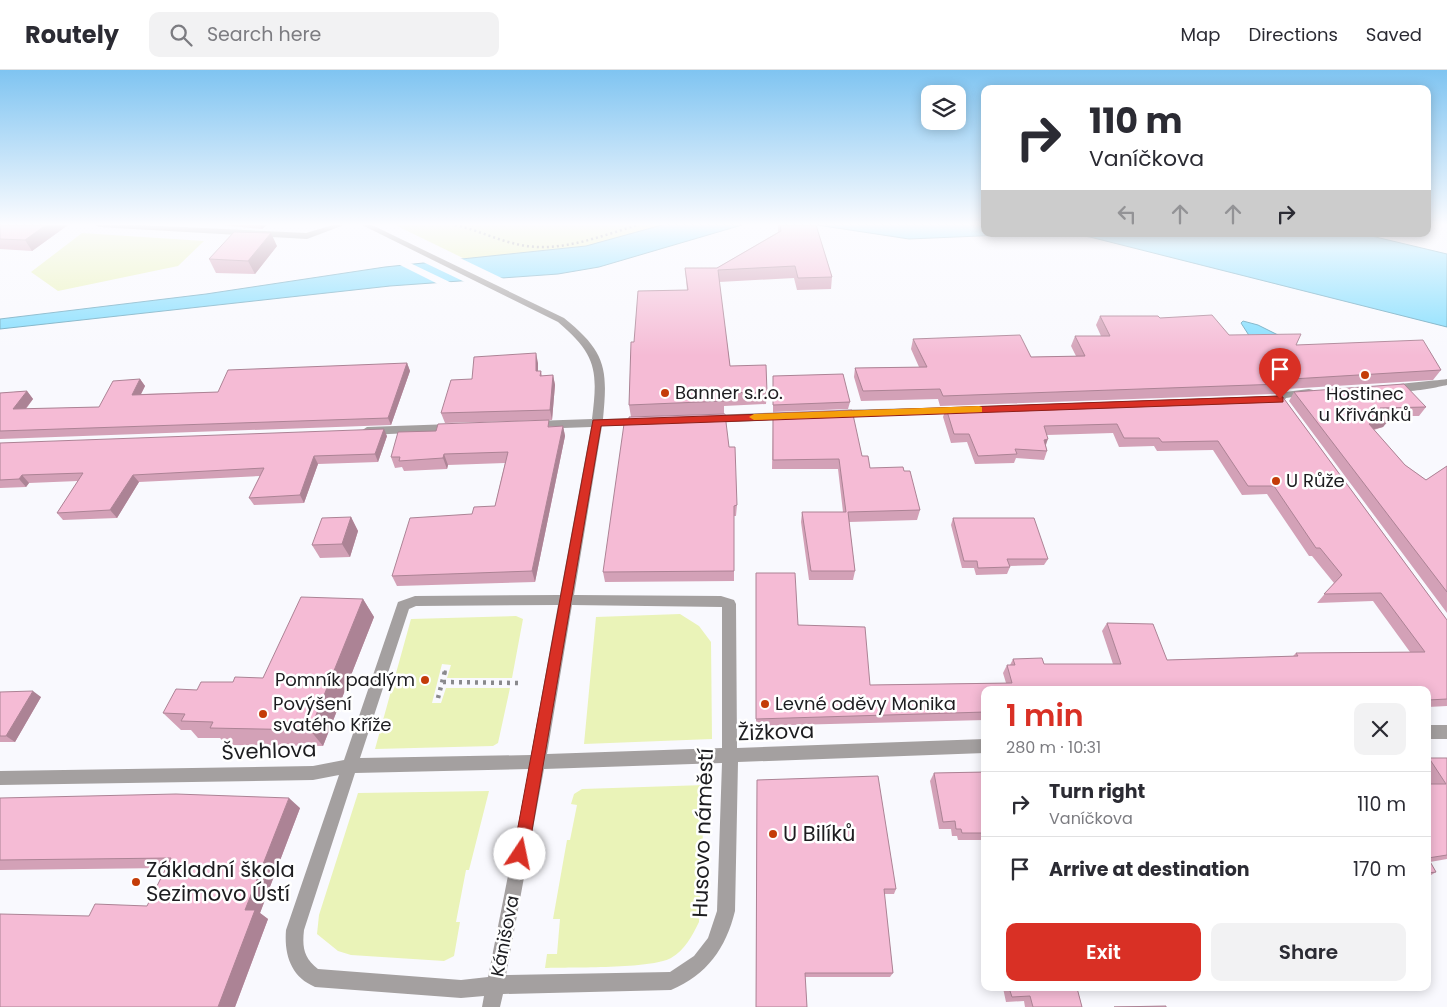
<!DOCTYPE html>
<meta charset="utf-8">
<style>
:root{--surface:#fff;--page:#f2f2f3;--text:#2b2b33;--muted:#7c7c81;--line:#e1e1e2;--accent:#d93025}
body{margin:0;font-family:Poppins,sans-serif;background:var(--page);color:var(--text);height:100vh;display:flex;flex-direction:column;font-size:19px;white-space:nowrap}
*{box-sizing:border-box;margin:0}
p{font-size:16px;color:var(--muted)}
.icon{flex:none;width:28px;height:28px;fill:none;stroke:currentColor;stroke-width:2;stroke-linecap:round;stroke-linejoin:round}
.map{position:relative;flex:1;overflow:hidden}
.panel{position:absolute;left:981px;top:616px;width:450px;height:305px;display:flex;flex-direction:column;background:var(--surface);border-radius:10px;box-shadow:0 2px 12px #0003}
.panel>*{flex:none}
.guide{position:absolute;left:981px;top:15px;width:450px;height:152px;border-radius:10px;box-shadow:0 2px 12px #0003;background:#fff;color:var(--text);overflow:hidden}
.controls{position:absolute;left:921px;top:15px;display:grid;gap:10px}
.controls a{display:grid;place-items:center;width:45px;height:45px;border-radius:10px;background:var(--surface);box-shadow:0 2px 12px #0003;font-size:25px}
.pin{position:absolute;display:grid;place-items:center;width:42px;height:42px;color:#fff;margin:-51px -21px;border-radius:50% 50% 50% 0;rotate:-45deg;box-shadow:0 0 5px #0007}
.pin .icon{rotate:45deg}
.me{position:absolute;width:55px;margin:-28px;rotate:11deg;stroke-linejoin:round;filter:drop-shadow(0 0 4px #0008)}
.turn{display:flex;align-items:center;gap:18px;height:105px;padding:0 25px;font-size:22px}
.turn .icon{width:65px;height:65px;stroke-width:2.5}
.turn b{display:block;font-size:35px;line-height:42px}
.lanes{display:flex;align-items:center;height:48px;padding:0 25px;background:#0003;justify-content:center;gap:25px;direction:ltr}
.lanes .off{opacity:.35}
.round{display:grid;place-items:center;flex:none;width:52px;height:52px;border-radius:10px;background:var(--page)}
.summary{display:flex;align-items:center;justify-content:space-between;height:85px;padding:0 25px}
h1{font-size:30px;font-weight:600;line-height:38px;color:var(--accent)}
.primary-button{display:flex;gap:10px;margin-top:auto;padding:10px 25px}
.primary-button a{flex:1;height:58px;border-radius:10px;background:var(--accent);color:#fff;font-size:20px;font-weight:600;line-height:58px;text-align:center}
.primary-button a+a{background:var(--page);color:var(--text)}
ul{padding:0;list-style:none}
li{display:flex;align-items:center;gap:15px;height:65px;padding:0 25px;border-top:1px solid var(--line)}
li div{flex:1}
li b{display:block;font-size:19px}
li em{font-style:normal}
header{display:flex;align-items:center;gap:30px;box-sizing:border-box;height:70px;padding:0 25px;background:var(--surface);border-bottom:1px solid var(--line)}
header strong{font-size:24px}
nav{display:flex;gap:28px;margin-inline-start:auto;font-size:18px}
.search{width:350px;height:45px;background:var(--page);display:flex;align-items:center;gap:12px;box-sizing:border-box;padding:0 18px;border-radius:10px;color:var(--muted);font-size:19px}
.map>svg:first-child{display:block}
</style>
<header>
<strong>Routely</strong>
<div class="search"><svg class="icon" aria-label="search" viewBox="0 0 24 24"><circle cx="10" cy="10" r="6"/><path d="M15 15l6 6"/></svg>Search here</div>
<nav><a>Map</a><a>Directions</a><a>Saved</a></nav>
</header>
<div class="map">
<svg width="1447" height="937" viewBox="0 0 1447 937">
<rect width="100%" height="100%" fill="#f9f9fe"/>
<path fill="#eaf3b8" d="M395 155H662L586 176 465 189Z
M82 163 204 171 178 196 58 221 31 202Z
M680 544 699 556 711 572 712 669 584 674 596 547Z
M516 546 523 549 512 608H447L451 595 442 594 432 633H441L446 618H510L498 673 493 676 375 679 411 549Z
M705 715 699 852C692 866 685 880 671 888 651 899 572 897 545 898L547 884H557L560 849H553L567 770H570L577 735 571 734 574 724 582 719Z
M489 721 469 800H466L456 852H460L454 886 444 891 351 885 338 881 317 864 319 845 358 723Z"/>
<path fill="#81ddfe" stroke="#63a3bb" d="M662 155H742L599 197 558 204 390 216 0 259V249L206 224 385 197 586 176Z
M817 155H985V164H1026L909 169Z
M1070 164H1363L1447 184V257L1090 167Z
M1243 251 1258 255 1278 265 1250 267 1241 253Z"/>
<path fill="#f9f9fe" d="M458 187 510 212 469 214 421 191Z
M408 192 456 215 442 216 396 193Z"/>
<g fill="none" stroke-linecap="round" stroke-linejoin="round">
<path stroke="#89898d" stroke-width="2.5" stroke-dasharray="2 3" stroke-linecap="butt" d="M455 155C478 160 499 171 521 175 561 183 600 166 638 155"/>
<path stroke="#89898d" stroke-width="3" stroke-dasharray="2.5 4" stroke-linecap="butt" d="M445 603 446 597"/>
<path stroke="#89898d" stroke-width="4.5" stroke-dasharray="3 5" stroke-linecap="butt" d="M443 612 518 613
M438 628 445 601"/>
<path fill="#a4a0a0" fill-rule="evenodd" d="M95 155H139L306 163 333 155H344L307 169 99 157Z
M362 155H372L564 248C606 282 608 298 603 349L649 348 650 351 645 355 602 356 574 525 721 526 734 530 736 534 737 678 985 669V683L738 692 735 841C726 878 707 905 671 920L503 924 500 937H482L484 926 461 928 315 917C291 907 284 885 286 860L339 705 313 710 0 715V701L313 696 344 690 398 532 415 526 560 525 591 357 535 359 530 355 535 351 592 349C598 301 597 285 558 252ZM558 535 531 685 360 688 409 539 416 536ZM572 535 722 537V678L547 684ZM722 693 717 841 708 868 694 886 670 902 506 905 544 699ZM529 699 488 907 461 910 318 899C304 888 302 878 304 860L355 703Z
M1447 309V315C1435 318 1394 326 1386 318 1391 313 1435 311 1447 309Z
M1309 319 1313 320V324L1286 328 1284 331 1280 332 1275 329 1277 323Z
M962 337 966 338 967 340 966 342 837 348 832 344 837 340Z
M789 342 793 343 794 346 793 349 710 353 705 349 710 345Z
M452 354 456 355 458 358 456 361 367 365 361 361 367 357Z
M1428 655H1447V669H1428Z"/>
</g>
<path fill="#d3a1b7" d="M0 155H68L32 181 0 179Z
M221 155H267L262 159Z
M778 155H816L832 207 831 219 797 220 794 208 719 212 730 296 767 322 766 334 724 336V344L631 347 629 335 634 272 687 220 685 198H717L778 162Z
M277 176 255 204 216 203 209 189Z
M1100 246 1160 248 1229 265 1296 275 1441 300 1433 310 1286 319 1277 321 1275 324 940 336 938 329 861 331 854 307 855 298 919 297 911 279 913 269 1031 287 1076 286 1071 276 1075 266H1101L1096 255Z
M407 293 410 301 391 355 0 369V323L27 321 33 329 26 339 99 337 140 309 145 316 141 324 218 322Z
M538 293V301H541L542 306 553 305 555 315 552 350 445 353 441 343 472 309Z
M773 306 850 332 848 339 773 342Z
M1294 322 1426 337 1419 346H1388L1383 357 1374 360 1405 395 1426 410 1447 396V543L1289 331Z
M1282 326 1447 550V636L1428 637V620H985V650L756 656V503L798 555 870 615 1006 613 1003 603 1007 595H1010L1013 589 1044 594H1113L1102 561 1107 553 1167 590 1293 586 1296 583 1410 582 1373 531 1317 533 1334 513 1312 486H1309L1267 424 1242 425 1213 380 1157 381 1154 376 1119 377 1113 363 1047 365 1046 376 1047 381 1044 390 1016 388 1014 393 975 394 967 372 951 373 943 347 946 338Z
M773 343 862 386 870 398 904 401 920 440 917 450 849 452 855 501 853 510H809L801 452 802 442H843L838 399H772Z
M550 356H563L565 366 535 512 397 516 392 506 472 444 495 436 505 393 448 395 447 399 404 401 402 397 395 398 391 387Z
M387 366 378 392 318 394 304 433 254 435 249 428 260 406 139 412 117 448 63 450 57 443 78 411 29 413 26 417 0 418V373Z
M729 377 737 435 736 446H734V511L605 512 603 502Z
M351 447 358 461 350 487 320 488 312 475Z
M953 448 1048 489 1044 495 1009 496 1010 497 1007 504 976 505 974 498H962L951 455Z
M363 529 374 547 323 676 227 675 220 668H198L191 660H181L163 643 197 620 233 612 263 608Z
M0 622 41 627 15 672H0Z
M1429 688H1447V789L1430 792 1436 802 1428 807V714H1429L1428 712V689Z
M985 702V770H958L957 766H952L951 759H939L930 711 934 703Z
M757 710 896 819 894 824H884L893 903 890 907H805L807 937H756Z
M0 728 300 738 260 843 268 849 235 937H0L89 846 147 836 166 798 0 800Z
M1003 918H1077L1082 937H1025L1024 931 1006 932Z"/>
<path fill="#ac8395" d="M46 155H68L32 181 25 170Z
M260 155H267L262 159Z
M271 163 277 176 255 204 248 191Z
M536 283 538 293V311L536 301Z
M407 293 410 301 391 355 388 348Z
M553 305 555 315 552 350 550 340Z
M140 309 145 316 137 332 132 325Z
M1292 309 1286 319 1277 321 1283 311Z
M27 321 33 329 19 347 13 339Z
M1390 349 1383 357 1362 362 1369 354Z
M563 356 565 366 535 512 532 501Z
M384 359 387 366 378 392 375 384Z
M1048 369 1045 377 1044 370Z
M444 384 448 395 447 399 443 388Z
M314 386 318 394 304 433 300 425Z
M22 405 29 413 26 417 19 409Z
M133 405 139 412 117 448 110 440Z
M351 447 358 461 350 487 342 474Z
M363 529 374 547 323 676 310 660Z
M33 621 41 627 15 672 6 666Z
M289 728 300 738 260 843 268 849 235 937H218L245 840Z"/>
<path fill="#f5bbd5" stroke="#ac8395" d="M0 155H46L25 170 0 169Z
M780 155H816L832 207 798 208 795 196 718 200 730 296 766 295 767 322 723 323 724 331 629 335 631 272H634L638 221 688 220 685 198H717L781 161Z
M234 162 271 163 248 191 209 189Z
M1212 245 1229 265 1301 264 1296 275 1423 270 1441 300 1292 309 1283 311 1281 314 943 326 940 319 863 321 855 298 927 297 913 269 1020 265 1031 287 1085 286 1075 266H1110L1100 246H1158L1160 248Z
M536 283V301H541L540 306 553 305 550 340 441 343 451 310 472 309 474 287Z
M407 293 388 348 0 361V323L27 321 13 339 99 337 113 311 140 309 132 325 218 322 228 300Z
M843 304 850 332 773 335V306Z
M1404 314 1426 337 1380 338 1390 349 1369 354 1405 395 1426 410 1447 396V522L1294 322Z
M1282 326 1447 550V629L1428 630V620H985V642L756 649V503H795L798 555 865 557 870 615 1012 613 1007 595H1015L1013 589 1042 588 1044 594H1121L1107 553 1153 554 1167 590 1298 586 1296 583 1425 582 1381 523 1324 524 1342 505 1320 478H1316L1274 416H1248L1218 371 1162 372 1159 368H1124L1117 354 1044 356 1048 369 1044 370 1047 381 1015 379 1017 384 978 386 969 364H954L946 338Z
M852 340 862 386H868L870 398 903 397 904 401H910L920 440 848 442 855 501H811L802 442H846L839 389 773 390V343Z
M725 344 729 377H735L737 435 734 436V501L603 502 624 354H629V347Z
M549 350 548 357 563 356 532 501 392 506 410 448 472 444 474 437 495 436 508 382 444 384 443 388 399 391 400 387H391L398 362 436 361 438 354Z
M384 359 375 384 314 386 300 425 249 428 264 398 133 405 110 440 57 443 83 403 22 405 19 409 0 410V373Z
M351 447 342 474 312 475 322 448Z
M953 448H1034L1048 489H1007L1010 497 978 498 977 491H964Z
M301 527 363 529 310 660 210 658 213 652 181 651 185 644 163 643 176 619 197 620 201 612H233L235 607 263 608Z
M33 621 6 666H0V622Z
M1429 688H1447V785L1428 788V714H1446Z
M985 702V763H962L961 759H956L955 751 943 752 934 703Z
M878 706 896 819H884L893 903H805L807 937H756L757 710Z
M176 724 289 728 245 840H255L218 937H0V844L89 846 95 834 147 836 171 788 0 790V728Z
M1428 788 1436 802 1428 803Z
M1009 918H1077L1082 937H1033L1030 926 1012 927Z
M1166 936V937H1114Z"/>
<linearGradient id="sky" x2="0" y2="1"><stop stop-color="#7fc4f1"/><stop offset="0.54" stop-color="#fcfcff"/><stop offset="1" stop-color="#fcfcff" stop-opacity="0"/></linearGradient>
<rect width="1447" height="286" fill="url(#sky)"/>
<path fill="#d93025" stroke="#8d1f18" d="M1280 326 1283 327V332L601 356 528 784 526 790 520 792 515 790 513 784 593 350Z"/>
<path fill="#f59e0b" d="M979 336 982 337V342L754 350 749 347 754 344Z"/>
<g fill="#c43c08" stroke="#fff" stroke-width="2">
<circle cx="1365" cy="305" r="5"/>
<circle cx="665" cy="323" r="5"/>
<circle cx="1276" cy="411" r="5"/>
<circle cx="425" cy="610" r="5"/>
<circle cx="765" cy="634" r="5"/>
<circle cx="263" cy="644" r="5"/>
<circle cx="773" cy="764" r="5"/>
<circle cx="136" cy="812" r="5"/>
</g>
<g text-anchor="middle" stroke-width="5" stroke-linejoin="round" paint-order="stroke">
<g font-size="18" fill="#1d1d20" stroke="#fff" text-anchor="start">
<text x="675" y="329">Banner s.r.o.</text>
<text x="1365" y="330" text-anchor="middle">Hostinec<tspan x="1365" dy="21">u Křivánků</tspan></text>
<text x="1286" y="417">U Růže</text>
<text x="415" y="616" text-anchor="end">Pomník padlým</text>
<text x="273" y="640">Povýšení<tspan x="273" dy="21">svatého Kříže</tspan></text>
<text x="775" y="640">Levné oděvy Monika</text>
</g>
<g font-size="18" fill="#1d1d20" stroke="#fff">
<text transform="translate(505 866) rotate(-79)" y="6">Kánišova</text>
</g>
<g font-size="21" fill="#1d1d20" stroke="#fff">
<text transform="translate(776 662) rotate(-2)" y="7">Žižkova</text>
<text transform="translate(269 681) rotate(-2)" y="7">Švehlova</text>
<text transform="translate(703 763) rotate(-88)" y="7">Husovo náměstí</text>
</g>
<g font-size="21" fill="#1d1d20" stroke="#fff" text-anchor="start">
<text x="783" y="771">U Bilíků</text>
<text x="146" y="807">Základní škola<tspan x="146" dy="24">Sezimovo Ústí</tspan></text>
</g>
</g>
</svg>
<div class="controls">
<a><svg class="icon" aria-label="layers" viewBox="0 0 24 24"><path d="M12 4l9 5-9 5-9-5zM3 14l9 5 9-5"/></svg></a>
</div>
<div class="pin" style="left:1280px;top:329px;background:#d93025"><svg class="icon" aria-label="arrive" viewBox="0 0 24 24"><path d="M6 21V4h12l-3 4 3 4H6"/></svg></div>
<svg class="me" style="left:520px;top:784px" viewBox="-20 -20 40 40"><circle r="19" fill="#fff"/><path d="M0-13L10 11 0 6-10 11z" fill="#d93025"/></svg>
<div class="guide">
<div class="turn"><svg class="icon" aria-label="right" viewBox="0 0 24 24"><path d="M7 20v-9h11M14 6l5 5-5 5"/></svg><div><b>110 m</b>Vaníčkova</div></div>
<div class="lanes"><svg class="icon off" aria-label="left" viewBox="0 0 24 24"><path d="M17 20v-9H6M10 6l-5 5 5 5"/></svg><svg class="icon off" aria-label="ahead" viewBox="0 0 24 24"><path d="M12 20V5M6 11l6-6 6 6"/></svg><svg class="icon off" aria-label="ahead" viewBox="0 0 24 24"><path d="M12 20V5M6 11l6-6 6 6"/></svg><svg class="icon" aria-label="right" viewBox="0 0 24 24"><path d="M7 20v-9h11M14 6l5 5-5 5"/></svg></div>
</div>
<section class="panel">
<div class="summary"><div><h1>1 min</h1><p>280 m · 10:31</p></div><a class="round"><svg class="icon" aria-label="close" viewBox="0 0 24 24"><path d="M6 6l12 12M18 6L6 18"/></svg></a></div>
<ul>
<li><svg class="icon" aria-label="right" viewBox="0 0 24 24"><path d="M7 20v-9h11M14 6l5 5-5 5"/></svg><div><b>Turn right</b><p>Vaníčkova</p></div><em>110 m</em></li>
<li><svg class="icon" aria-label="arrive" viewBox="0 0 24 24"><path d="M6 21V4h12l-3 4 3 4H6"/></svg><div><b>Arrive at destination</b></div><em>170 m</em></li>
</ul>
<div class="primary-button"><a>Exit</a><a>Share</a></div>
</section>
</div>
